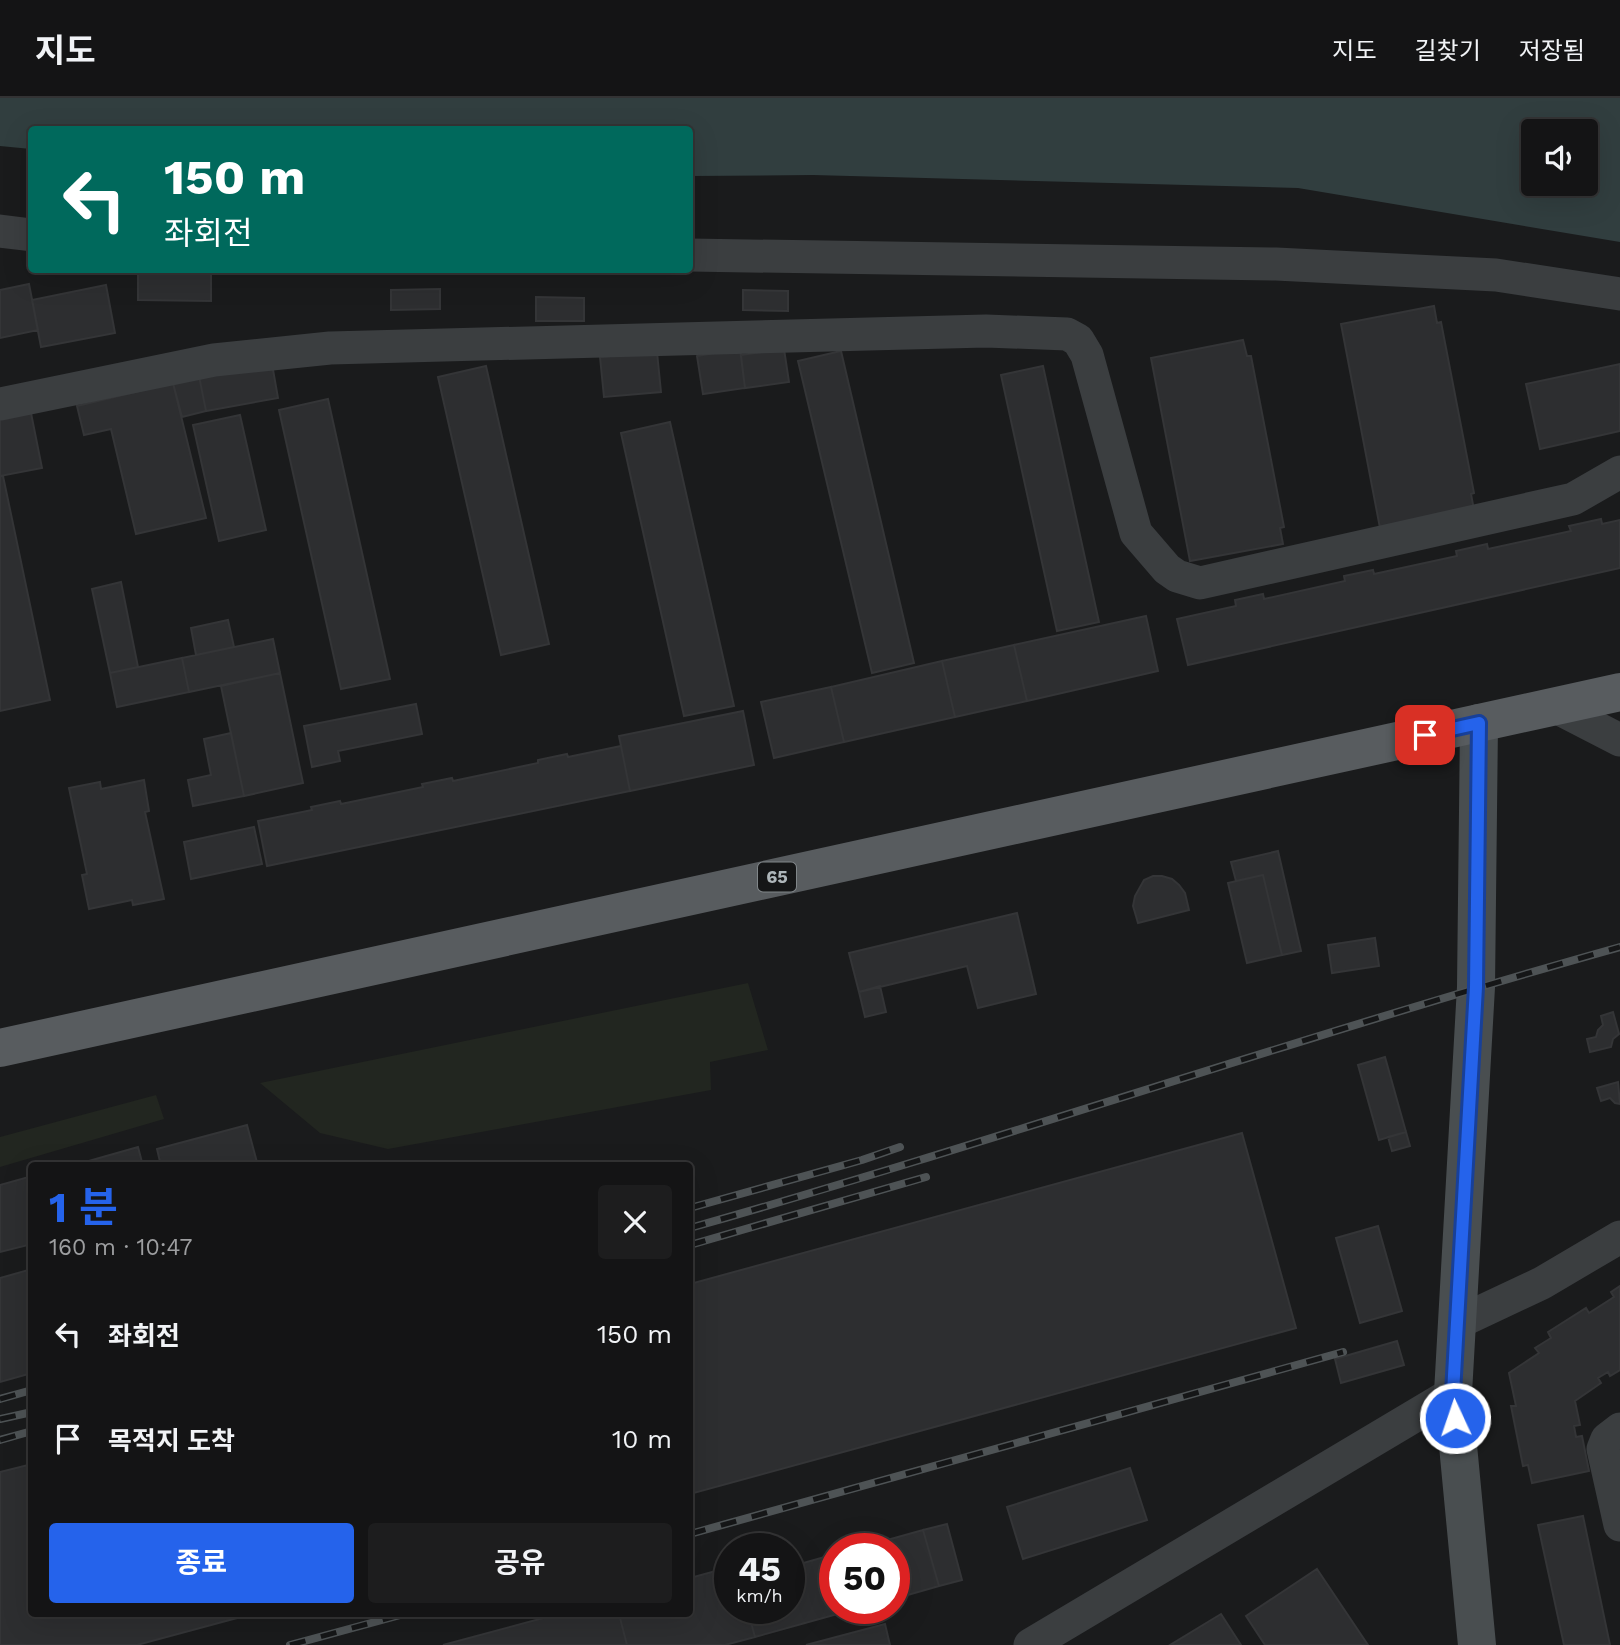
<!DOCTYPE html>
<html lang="ko">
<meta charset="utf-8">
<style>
:root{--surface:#141415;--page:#1d1d1e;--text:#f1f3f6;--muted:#9d9ea0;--line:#333334;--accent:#2563eb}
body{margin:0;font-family:"Work Sans","Noto Sans KR",sans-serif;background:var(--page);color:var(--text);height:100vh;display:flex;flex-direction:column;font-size:26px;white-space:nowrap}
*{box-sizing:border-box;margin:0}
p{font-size:23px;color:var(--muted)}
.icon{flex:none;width:38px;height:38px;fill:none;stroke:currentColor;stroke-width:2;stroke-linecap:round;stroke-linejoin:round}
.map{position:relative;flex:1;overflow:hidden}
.drawer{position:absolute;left:28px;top:1064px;width:665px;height:455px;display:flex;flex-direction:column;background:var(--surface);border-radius:7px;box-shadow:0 7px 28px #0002,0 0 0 2px var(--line)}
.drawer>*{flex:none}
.guide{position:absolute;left:28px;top:28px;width:665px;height:147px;border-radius:7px;box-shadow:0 7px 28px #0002,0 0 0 2px var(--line);background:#00695c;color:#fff;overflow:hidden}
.tools{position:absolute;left:1521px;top:21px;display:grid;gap:14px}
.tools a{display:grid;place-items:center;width:77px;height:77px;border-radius:7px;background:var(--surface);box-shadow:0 7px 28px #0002,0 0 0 2px var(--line);font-size:35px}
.speed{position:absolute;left:714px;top:1435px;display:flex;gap:14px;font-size:35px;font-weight:700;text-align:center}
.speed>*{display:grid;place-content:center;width:91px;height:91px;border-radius:50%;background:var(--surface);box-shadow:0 7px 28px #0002,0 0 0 2px var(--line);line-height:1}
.speed small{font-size:18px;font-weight:400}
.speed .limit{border:10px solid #d22;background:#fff;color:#111}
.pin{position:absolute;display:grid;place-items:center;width:60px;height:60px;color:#fff;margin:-30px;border-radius:14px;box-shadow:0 4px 10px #0006}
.me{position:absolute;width:77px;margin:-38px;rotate:357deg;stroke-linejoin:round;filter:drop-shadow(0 0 5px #0008)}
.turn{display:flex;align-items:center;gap:24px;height:147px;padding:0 21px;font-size:32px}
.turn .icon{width:91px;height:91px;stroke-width:2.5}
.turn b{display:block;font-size:49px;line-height:60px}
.round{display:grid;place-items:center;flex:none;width:74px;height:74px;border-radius:7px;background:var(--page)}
.headline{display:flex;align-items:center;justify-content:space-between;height:119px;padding:0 21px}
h1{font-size:42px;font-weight:700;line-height:52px;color:var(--accent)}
.cta{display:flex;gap:14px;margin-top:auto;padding:14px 21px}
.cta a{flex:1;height:80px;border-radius:7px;background:var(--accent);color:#fff;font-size:28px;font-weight:700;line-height:80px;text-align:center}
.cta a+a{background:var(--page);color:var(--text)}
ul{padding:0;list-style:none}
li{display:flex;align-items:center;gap:21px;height:105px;padding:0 21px}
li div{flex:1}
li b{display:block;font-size:26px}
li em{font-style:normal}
header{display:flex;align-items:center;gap:42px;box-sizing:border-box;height:98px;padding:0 35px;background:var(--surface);border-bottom:2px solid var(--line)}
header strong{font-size:33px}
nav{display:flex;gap:38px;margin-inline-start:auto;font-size:24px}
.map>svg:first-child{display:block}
</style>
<header>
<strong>지도</strong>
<nav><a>지도</a><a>길찾기</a><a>저장됨</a></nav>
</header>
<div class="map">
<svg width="1620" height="1547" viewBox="0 0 1620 1547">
<rect width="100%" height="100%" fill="#1a1b1c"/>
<path fill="#222620" d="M748 885 768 952 710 964 711 992 388 1051 320 1035 260 985Z
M156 997 164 1021 0 1069V1039Z"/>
<path fill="#313e3f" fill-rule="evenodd" d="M0 0H1620V144L1298 90 813 77 690 78V32H32L31 51 0 48ZM1533 33H1586V86H1533Z"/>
<path fill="#2d2e30" stroke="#343537" stroke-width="2" d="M138 174 211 175V203L138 202Z
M29 186 38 232 0 240V192Z
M106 187 115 235 41 249 32 202Z
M440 191V211L391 212V192Z
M743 192 788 193V213L743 212Z
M536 199 584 200V223H536Z
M1434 208 1437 225 1441 224 1474 395 1471 396 1474 412 1380 430 1341 226Z
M1243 242 1247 258H1251L1284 429 1280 430 1283 446 1190 463 1151 260Z
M740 251 745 290 703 296 697 258Z
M784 251 789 284 745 290 741 257Z
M841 253 914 565 872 575 798 263Z
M657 254 661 294 604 299 600 259Z
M272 266 278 300 206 313 199 278Z
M1620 266V333L1540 351 1526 286Z
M486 268 549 546 501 557 438 279Z
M1043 268 1099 524 1057 533 1001 277Z
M199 278 206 313 182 319 173 285Z
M173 285 206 420 136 436 111 331 84 337 77 308Z
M328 301 390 581 341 591 279 312Z
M30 310 42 370 0 378V317Z
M240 317 266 432 219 443 193 327Z
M670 324 734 608 684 618 621 335Z
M0 378H3L50 602 0 613Z
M1601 421 1602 426 1620 422V470L1188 567 1177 521 1236 508 1235 502 1263 496 1264 501 1345 483 1344 478 1373 472 1374 476 1457 458 1456 453 1487 446 1488 451 1571 433 1569 428Z
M121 484 138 569 110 575 92 491Z
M1146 518 1158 573 1027 603 1014 547Z
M228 522 234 549 196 557 191 530Z
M273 541 280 575 189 594 182 560Z
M1014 547 1027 603 955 619 942 563Z
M182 560 189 594 117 609 110 575Z
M942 563 955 619 844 644 831 589Z
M280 575 303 685 244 698 221 588Z
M831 589 844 644 774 660 761 604Z
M416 606 422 636 338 653 340 663 312 669 304 628Z
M743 613 754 667 630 693 619 638Z
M231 635 244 698 193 708 188 682 211 677 204 641Z
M621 648 630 693 267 768 258 723 312 712 311 709 340 703 341 706 423 689 422 686 452 680 453 683 538 665V662L567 656 568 659Z
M144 682 149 713 145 714 164 801 133 807 132 802 89 811 82 777 87 776 69 690 100 684 101 691Z
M254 729 262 766 191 781 184 744Z
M1278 753 1301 853 1282 857 1263 777 1236 783 1231 764Z
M1263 777 1282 857 1247 865 1228 785Z
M1153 778H1162L1172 781 1179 787 1185 795 1189 812 1138 825 1133 808 1135 798 1144 782Z
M1017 815 1036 896 978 910 967 868 859 894 849 855Z
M1375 840 1379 868 1332 875 1328 847Z
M880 888 886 914 865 919 859 894Z
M1613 914 1619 936 1613 941 1611 949 1590 954 1587 941 1596 939 1598 932 1603 927 1601 918Z
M1385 959 1406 1034 1379 1042 1358 967Z
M1618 984 1620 1006 1615 1005 1610 1000 1601 1003 1597 990Z
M247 1027 258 1068H161L157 1051Z
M1406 1034 1410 1048 1392 1053 1388 1039Z
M1242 1035 1296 1230 690 1396V1186Z
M138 1049 143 1068H71Z
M32 1078V1146L0 1154V1087Z
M1378 1128 1402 1213 1360 1225 1336 1140Z
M32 1171V1275L0 1284V1180Z
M1620 1188V1272L1610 1278 1608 1274 1598 1280 1601 1285 1575 1303 1580 1327 1574 1328 1576 1339 1582 1338 1589 1373 1532 1385 1528 1367 1523 1368 1511 1308H1516L1509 1275 1539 1255 1535 1250 1551 1240 1548 1234 1586 1210 1589 1215 1614 1199 1611 1194Z
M1397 1243 1404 1267 1341 1285 1335 1261Z
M32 1366V1516H252L137 1547H0V1374Z
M1130 1370 1147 1422 1023 1461 1007 1409Z
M1583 1418 1610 1547H1564L1538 1427Z
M947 1426 962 1482 939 1488 923 1432Z
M923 1432 939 1488 894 1501V1451H855Z
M835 1456V1510H859L755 1539 747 1510H789V1469Z
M730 1469V1510H747L755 1539 725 1547H627L619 1516H690V1480Z
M1317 1471 1368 1547H1265L1246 1518Z
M558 1516H619L627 1547H443Z
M1221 1516 1241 1547H1170Z
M885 1526 890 1547H806Z"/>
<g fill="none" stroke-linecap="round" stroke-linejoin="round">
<path stroke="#3b3e40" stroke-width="33" d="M0 133 32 137
M690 157 1276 166 1496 177 1620 196
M0 306 214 262 330 250 986 233 1067 236 1078 242 1087 257 1136 435 1167 471 1177 478 1200 485 1573 401 1620 374
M1554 608 1620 642
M1457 1225 1542 1185 1620 1139
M1620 1331 1607 1341 1603 1351 1620 1427
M1030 1547 1453 1295"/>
<path stroke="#494e50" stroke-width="38" d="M1477 1547 1453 1295 1476 889 1479 625"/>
<path stroke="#585c5f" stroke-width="38" d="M0 950 1620 594"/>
<defs>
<path id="rail" d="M690 1110 862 1062 900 1049
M690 1130C1001 1042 1308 936 1620 849
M690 1147 926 1079
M0 1301 32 1292
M0 1321 32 1314
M0 1342 32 1333
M690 1436 1343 1254
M290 1547 404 1516"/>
</defs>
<use href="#rail" stroke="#4e5355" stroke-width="8"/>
<use href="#rail" stroke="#151617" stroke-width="5" stroke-dasharray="16" stroke-linecap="butt"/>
</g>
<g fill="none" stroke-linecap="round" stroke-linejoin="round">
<defs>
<path id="route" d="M1425 637 1479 625 1476 889 1453 1295 1455 1320"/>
</defs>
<use href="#route" stroke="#184099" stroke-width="18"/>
<use href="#route" stroke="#2563eb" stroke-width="12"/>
</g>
<g text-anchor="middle" stroke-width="7" stroke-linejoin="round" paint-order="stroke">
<rect fill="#151617" stroke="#808689" stroke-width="2" x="758" y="764.5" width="38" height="29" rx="5"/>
<g font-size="18" font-weight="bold" fill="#aeb6ba">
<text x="777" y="785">65</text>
</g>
</g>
</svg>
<div class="tools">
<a><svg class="icon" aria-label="sound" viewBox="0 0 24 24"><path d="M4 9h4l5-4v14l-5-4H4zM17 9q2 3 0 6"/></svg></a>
</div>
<div class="speed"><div>45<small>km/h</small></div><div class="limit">50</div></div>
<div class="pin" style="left:1425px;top:637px;background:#d93025"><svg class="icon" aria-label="arrive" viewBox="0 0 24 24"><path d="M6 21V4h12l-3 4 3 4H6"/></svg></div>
<svg class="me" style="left:1455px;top:1320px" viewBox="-20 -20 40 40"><circle r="17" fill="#2563eb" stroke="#fff" stroke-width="3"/><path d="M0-11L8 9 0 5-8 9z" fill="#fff"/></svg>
<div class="guide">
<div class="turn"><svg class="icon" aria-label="left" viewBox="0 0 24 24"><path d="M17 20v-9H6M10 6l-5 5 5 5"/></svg><div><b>150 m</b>좌회전</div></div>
</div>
<section class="drawer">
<div class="headline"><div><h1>1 분</h1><p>160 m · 10:47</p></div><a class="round"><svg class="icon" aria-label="close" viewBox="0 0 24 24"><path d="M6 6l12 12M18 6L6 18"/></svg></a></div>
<ul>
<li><svg class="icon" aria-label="left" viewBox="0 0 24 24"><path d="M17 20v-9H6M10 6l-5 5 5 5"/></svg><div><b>좌회전</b></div><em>150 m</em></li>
<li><svg class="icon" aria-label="arrive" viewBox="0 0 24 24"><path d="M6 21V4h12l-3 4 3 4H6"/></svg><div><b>목적지 도착</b></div><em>10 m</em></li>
</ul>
<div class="cta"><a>종료</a><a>공유</a></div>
</section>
</div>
